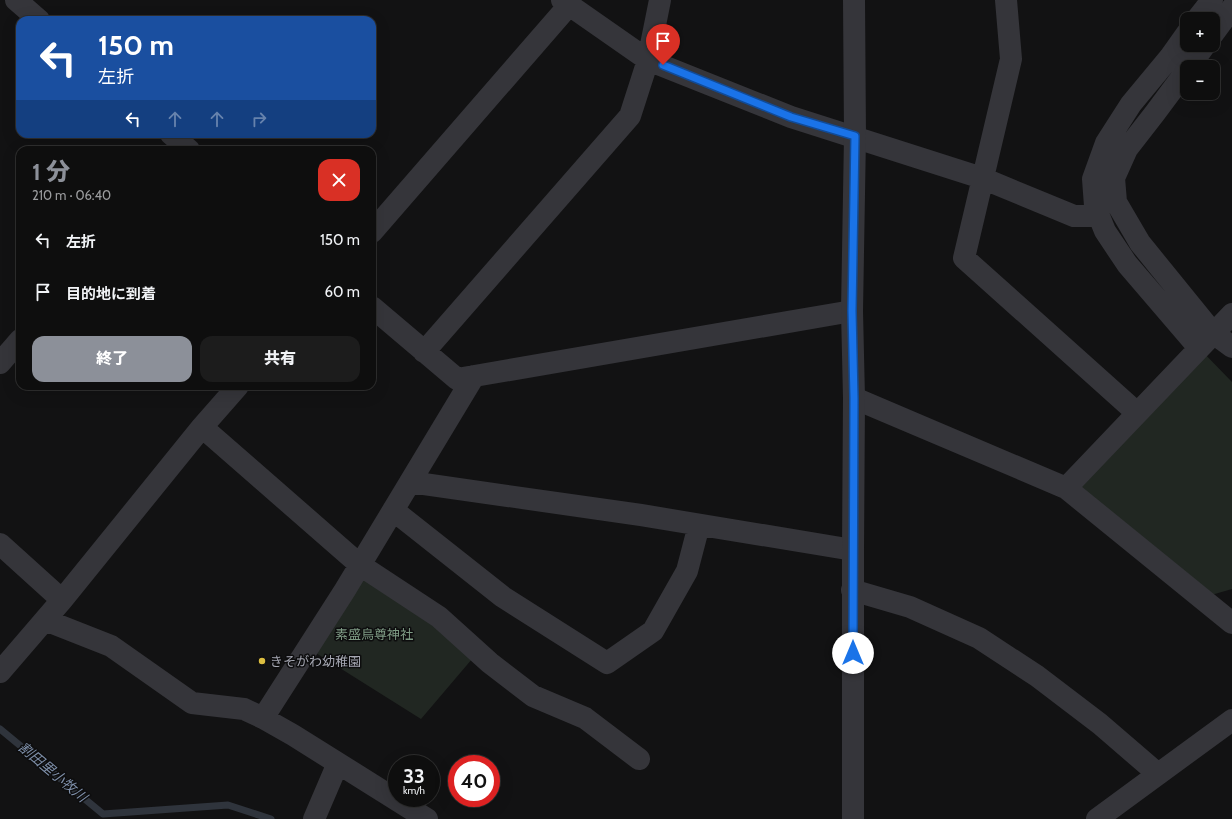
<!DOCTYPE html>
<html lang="ja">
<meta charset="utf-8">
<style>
:root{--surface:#0e0e0e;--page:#1c1c1c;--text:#f1f3f6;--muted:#9b9c9e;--line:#2e2e2e;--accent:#8c9099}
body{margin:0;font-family:Cabin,"Noto Sans JP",sans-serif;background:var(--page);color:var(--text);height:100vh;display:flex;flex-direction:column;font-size:15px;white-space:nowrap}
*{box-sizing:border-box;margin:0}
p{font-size:13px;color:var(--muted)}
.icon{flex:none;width:22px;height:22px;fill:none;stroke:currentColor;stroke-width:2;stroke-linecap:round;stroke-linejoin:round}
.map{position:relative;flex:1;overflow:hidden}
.details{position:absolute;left:16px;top:146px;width:360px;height:244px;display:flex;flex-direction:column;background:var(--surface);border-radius:12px;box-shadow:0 4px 16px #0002,0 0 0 1px var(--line)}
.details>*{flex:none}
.banner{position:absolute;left:16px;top:16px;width:360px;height:122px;border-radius:12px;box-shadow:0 4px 16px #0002,0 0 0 1px var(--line);background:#1a4fa0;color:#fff;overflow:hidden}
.controls{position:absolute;left:1180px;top:12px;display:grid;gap:8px}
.controls a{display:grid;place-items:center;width:40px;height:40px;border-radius:8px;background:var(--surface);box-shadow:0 4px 16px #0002,0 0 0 1px var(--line);font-size:20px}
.speed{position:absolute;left:388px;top:755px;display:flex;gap:8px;font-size:20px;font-weight:700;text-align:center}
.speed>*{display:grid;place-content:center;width:52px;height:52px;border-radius:50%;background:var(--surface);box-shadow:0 4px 16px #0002,0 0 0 1px var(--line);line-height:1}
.speed small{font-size:10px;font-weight:400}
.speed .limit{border:6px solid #d22;background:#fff;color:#111}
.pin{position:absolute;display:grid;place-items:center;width:34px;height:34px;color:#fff;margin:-41px -17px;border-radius:50% 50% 50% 0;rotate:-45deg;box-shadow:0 0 4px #0007}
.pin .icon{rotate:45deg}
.me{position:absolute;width:44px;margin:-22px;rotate:0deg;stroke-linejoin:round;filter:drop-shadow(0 0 3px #0008)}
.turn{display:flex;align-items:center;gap:14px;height:84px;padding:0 16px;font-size:18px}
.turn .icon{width:52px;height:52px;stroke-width:2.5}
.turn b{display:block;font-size:28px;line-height:34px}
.lanes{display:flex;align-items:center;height:38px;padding:0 16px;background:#0003;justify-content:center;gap:20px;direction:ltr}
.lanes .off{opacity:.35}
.round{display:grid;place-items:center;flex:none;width:42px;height:42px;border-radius:12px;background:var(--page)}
.overview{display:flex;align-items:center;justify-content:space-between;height:68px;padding:0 16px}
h1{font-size:24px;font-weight:800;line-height:30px;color:var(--accent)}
.cta{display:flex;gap:8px;margin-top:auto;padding:8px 16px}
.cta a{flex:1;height:46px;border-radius:12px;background:var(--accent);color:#fff;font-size:16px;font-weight:800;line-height:46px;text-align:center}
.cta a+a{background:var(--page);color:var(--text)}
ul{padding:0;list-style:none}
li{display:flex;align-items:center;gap:12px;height:52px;padding:0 16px}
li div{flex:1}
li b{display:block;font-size:15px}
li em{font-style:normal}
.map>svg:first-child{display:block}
</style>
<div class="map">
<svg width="1232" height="819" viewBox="0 0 1232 819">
<rect width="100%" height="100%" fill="#121213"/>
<path fill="#212722" d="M1199 348 1232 382V589L1201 598 1066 488Z
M360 565 478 652 421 719 308 648Z"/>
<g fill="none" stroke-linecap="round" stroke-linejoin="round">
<path stroke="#2f343c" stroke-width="7" d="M0 729 103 814 228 805 271 819"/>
<path stroke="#35353a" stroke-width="22" d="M16 0 39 20
M562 0 648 60 791 117 982 178 1074 216H1099
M1006 0 1011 59 964 258 1137 413
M1197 19 1212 0
M1187 33 1170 57 1131 104 1106 143 1093 179 1095 206 1105 231 1127 264 1199 348
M1213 34 1232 8
M1189 67 1205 45
M1187 70 1155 113 1127 149 1114 178 1116 202 1140 243 1213 333 1232 347
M171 134 189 150
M372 232 570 4
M372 307 457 379 852 311
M424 352 630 116 648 60 660 0
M0 363 20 340
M854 398 1066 488 1232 623
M202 427 360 565 439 617 490 663 533 696 585 718 639 759
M410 482 641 515 853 550
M1066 488 1232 314
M393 510 503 597 607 663 653 631 687 571 699 525
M0 544 62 600
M852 590 910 607 979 638 1037 676 1100 724 1158 774
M45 620 111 646 192 703 244 709 263 718 293 735 427 819
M0 672 62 600 202 427 238 386
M263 718 345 590 474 376
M314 819 338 763
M1097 819 1232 720"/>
<path stroke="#35353a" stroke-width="22" d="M853 819V550L854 398 852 311 855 136 854 0"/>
</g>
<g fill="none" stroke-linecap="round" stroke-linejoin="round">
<defs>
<path id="route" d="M663 65 791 117 855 136 852 311 854 398 853 653"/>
</defs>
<use href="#route" stroke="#114b97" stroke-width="10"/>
<use href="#route" stroke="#1a73e8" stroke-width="7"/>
</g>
<circle fill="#dcbe41" stroke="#0d0d0e" stroke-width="1.5" cx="262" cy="661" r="4"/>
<g text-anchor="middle" stroke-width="3" stroke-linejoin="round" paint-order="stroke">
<g font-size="13" fill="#7e9b84" stroke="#0d0d0e">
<text x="374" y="639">素盛鳥尊神社</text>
</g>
<g font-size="13" fill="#a5a7b2" stroke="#0d0d0e" text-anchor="start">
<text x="270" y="666">きそがわ幼稚園</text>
</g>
<g font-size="14" font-style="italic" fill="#7f90aa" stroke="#0d0d0e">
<text transform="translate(53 772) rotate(40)" y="5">割田里小牧川</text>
</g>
</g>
</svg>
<div class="controls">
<a>+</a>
<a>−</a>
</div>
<div class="speed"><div>33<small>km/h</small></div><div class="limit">40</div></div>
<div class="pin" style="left:663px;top:65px;background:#d93025"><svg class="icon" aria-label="arrive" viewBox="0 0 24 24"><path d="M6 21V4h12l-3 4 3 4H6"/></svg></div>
<svg class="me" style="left:853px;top:653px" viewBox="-20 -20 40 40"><circle r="19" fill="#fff"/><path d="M0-13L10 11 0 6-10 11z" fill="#1a73e8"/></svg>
<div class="banner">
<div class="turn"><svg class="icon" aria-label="left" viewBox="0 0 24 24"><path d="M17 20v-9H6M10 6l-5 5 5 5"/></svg><div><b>150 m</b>左折</div></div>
<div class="lanes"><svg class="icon" aria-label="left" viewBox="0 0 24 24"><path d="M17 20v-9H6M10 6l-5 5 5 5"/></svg><svg class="icon off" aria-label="ahead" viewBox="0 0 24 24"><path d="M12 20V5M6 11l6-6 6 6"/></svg><svg class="icon off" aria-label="ahead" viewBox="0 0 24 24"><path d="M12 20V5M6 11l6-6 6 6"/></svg><svg class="icon off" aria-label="right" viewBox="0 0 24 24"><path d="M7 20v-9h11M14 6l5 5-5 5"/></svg></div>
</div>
<section class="details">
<div class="overview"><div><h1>1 分</h1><p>210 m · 06:40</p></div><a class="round" style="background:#d93025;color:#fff"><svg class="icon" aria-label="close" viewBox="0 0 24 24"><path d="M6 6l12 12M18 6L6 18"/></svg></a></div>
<ul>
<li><svg class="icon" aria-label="left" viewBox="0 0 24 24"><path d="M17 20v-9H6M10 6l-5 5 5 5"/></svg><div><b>左折</b></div><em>150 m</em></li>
<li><svg class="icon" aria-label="arrive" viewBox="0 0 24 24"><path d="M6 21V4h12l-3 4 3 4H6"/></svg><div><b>目的地に到着</b></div><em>60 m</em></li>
</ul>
<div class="cta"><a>終了</a><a>共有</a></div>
</section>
</div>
